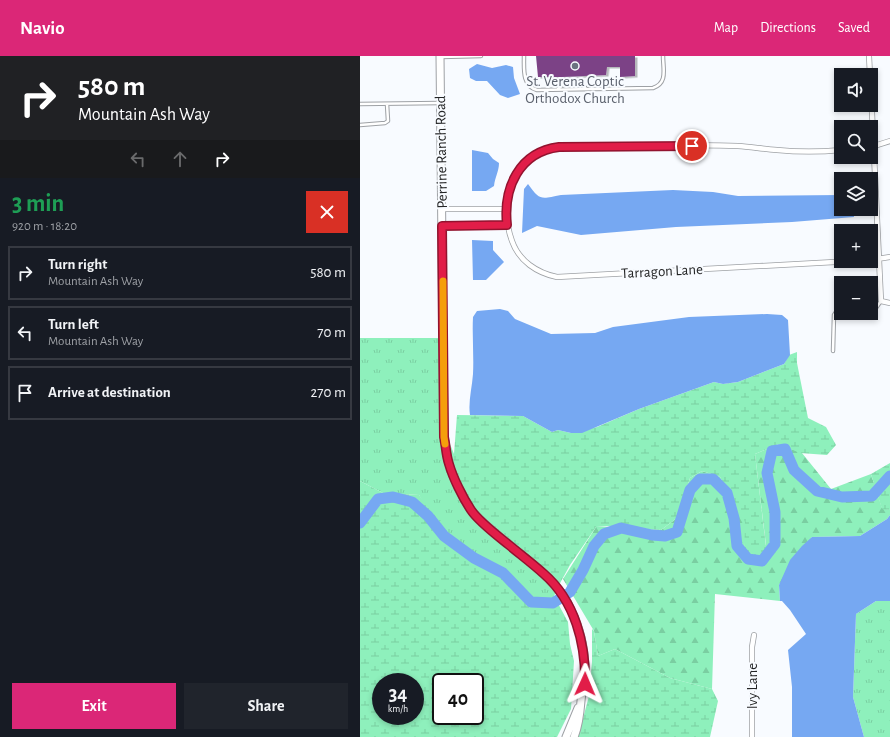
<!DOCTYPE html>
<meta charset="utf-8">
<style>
:root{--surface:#171b24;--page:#20242c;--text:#f1f3f6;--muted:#9ea1a6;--line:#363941;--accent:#db2777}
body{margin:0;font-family:"Alegreya Sans",sans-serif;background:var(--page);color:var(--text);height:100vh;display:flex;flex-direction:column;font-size:15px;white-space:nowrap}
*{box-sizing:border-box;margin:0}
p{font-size:13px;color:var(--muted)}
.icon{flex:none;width:22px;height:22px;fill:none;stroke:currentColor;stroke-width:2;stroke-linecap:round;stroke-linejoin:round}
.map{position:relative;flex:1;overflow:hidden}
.panel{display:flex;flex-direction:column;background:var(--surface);width:360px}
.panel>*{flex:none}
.guide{background:#202124;color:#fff;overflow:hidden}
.fabs{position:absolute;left:474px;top:12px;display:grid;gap:8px}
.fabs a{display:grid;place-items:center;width:44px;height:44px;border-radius:0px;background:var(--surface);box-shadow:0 2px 6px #0003;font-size:20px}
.speed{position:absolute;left:12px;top:617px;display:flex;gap:8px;font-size:20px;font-weight:700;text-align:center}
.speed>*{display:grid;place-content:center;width:52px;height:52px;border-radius:50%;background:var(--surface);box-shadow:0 2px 6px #0003;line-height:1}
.speed small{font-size:10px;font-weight:400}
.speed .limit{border:2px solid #111;border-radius:6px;background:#fff;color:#111}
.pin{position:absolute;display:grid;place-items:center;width:34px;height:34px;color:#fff;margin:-17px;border:2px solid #fff;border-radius:50%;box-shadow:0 1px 4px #0007}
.me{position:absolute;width:44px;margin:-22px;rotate:1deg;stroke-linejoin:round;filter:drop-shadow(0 0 3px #0008)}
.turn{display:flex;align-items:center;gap:14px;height:84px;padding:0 12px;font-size:18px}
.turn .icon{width:52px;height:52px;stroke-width:2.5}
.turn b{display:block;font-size:28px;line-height:34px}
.lanes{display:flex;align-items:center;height:38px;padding:0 12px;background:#0003;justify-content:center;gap:20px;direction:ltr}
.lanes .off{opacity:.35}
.round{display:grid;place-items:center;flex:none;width:42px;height:42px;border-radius:0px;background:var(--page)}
.headline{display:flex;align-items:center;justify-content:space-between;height:68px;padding:0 12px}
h1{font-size:24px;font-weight:700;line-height:30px;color:#1e9e55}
.action{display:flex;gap:8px;margin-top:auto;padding:8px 12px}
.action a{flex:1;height:46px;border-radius:0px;background:var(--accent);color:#fff;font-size:16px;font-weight:700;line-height:46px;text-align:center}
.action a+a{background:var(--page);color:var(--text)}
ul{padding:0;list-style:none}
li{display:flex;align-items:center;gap:12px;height:54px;margin:0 8px 6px;padding:0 4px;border:2px solid var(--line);border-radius:0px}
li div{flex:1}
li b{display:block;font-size:15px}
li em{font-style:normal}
header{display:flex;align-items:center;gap:24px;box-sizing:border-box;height:56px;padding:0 20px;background:var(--accent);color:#fff}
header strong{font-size:19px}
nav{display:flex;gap:22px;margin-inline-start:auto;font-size:14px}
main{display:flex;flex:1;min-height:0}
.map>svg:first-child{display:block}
</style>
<header>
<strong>Navio</strong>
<nav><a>Map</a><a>Directions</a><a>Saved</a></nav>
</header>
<main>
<section class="panel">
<div class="guide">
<div class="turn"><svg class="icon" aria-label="right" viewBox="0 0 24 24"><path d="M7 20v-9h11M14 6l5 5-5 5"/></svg><div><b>580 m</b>Mountain Ash Way</div></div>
<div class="lanes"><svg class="icon off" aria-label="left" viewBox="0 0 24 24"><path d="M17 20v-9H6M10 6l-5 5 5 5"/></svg><svg class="icon off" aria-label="ahead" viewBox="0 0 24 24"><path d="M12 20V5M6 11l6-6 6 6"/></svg><svg class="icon" aria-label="right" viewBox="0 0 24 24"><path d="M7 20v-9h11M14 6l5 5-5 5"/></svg></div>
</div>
<div class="headline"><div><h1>3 min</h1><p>920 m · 18:20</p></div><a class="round" style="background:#d93025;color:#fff"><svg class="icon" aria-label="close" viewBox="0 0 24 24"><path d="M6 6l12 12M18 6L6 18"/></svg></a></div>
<ul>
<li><svg class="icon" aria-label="right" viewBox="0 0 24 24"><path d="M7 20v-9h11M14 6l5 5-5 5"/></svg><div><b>Turn right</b><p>Mountain Ash Way</p></div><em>580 m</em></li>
<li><svg class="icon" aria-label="left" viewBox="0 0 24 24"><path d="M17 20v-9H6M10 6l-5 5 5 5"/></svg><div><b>Turn left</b><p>Mountain Ash Way</p></div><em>70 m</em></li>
<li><svg class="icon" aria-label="arrive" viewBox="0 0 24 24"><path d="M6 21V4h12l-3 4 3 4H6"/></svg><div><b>Arrive at destination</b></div><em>270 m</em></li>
</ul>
<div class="action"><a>Exit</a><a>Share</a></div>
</section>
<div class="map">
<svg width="530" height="681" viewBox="0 0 530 681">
<defs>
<pattern id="grass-tufts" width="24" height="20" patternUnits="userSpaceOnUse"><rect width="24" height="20" fill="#8ef0bc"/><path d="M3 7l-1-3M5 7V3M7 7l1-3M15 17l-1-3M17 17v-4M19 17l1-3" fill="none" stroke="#7acea1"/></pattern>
<pattern id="forest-firs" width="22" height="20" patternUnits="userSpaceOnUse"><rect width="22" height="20" fill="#8ef0bc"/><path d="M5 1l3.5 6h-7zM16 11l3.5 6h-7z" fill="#7acea1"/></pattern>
<pattern id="wetland-marsh" width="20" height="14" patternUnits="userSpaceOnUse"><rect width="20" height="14" fill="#8ef0bc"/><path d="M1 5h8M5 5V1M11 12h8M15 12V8" fill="none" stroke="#7acea1"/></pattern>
<filter id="shadow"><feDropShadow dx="2.5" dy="1.5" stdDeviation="0" flood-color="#0004"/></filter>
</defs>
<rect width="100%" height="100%" fill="#f8fbff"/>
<path fill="url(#grass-tufts)" d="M0 282H80L81 381 86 409 95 432 108 456 132 480 183 521 196 536 194 540 185 549 154 531 115 505 75 466 59 439 23 437 0 425Z
M516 545H530V681H504L493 641 496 558Z"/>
<path fill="url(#forest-firs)" d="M419 388 442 397 471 433 511 418 522 452 530 454V459L527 463 500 480 452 481 419 529 420 545 355 538 352 633 310 622 255 593 238 600 234 575 203 523 236 471H255L301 474 317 462 330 422 342 415 360 421 386 466 384 506 406 489 395 398Z"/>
<path fill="url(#wetland-marsh)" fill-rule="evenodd" d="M437 296V307L448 362 466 371 476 389 467 399 440 397 419 388 395 398 407 499 399 512 384 506 385 466 360 421 342 415 330 422 317 462 301 474 251 470 236 471 210 509 199 529C174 501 139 483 115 454 107 445 96 419 92 407 90 400 89 391 88 383L94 398 97 359 163 360 192 376 198 374 211 377 237 371 279 353 354 326 363 328 378 326 424 308 429 299Z
M530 407V454L522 453 511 418Z
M0 425 23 437 59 439 98 489 154 531 184 549 194 540 208 566 210 588 214 605 211 653 197 681H0ZM21 626H55V660H21ZM81 626H115V660H81Z
M232 573 234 575 238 600 255 593 310 622 352 633 358 645 350 681H218L229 640 232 606Z"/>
<path fill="#76a8f2" d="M117 8 132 12 146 9 153 11 154 22 160 38 148 42 140 39 127 25H116L110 22 109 13Z
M112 94 128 97 133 103 139 107C139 115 135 121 134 130L126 135H112Z
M168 128C180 145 181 143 201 139L313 134 353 136 378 140 481 139V153H493L494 161 432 166 316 171 221 179 177 170 162 177 164 133Z
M112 184 133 185V194L144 206 126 224H113Z
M140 253 148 255 155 263 191 278 235 277 253 271 329 261 407 258 422 259 428 264 430 299 424 308 378 326 363 328 354 326 279 353 222 377H211L198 374 192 376 163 360 110 359C108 346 112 332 113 318 114 299 112 280 113 261L117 255Z
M530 459V545H516L496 558 493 641 504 681H432V631L428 594 446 578 430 554 422 545H420L419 529 430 504 442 490 452 481 500 480 527 463Z"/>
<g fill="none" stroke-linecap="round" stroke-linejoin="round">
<path stroke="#76a8f2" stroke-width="11" d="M0 467 18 443 33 441 52 446 68 460 84 480 114 502 143 517 171 546 193 547 210 536 223 514 234 490 244 478 261 472 292 479 305 480 317 476 330 434 340 423H353L367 437 374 462 377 490 388 503 402 505 415 488V456L407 417 412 395 425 393 434 414 457 435 482 441 512 440 530 420"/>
</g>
<path fill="#7c4386" filter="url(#shadow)" d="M176 0H275V20L260 21V11H247L246 19 202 21H178Z"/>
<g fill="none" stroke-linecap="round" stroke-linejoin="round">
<defs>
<path id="lane" d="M164 0C164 13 162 30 177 34L293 32C308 27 303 13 303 0
M81 1 121 0
M198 33C207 22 219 20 226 33
M0 48 80 47
M0 69 25 67 28 65 27 48
M511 253 516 252 521 245
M473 295 474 259 476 256 481 253"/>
<path id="street" d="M509 0 510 19
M511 36 521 245 530 247
M511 91 530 85
M481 94C460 96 438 96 417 94 404 93 391 91 378 90 338 88 297 90 256 90 236 90 203 88 184 95 149 108 140 152 152 185 159 205 177 217 197 221L493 205
M82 153H147
M82 170 147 169
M511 204 530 201
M392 681V591L394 579"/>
<path id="secondary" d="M80 0 84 381C86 390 86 399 89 408 93 422 103 442 111 454 114 459 120 463 124 467 143 485 165 500 184 518 210 540 225 579 225 613 225 624 222 634 221 645 220 658 219 669 214 681
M206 681 218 652"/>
</defs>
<use href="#lane" stroke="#9ea1a5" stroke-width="4.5"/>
<use href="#street" stroke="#9ea1a5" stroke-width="6"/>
<use href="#secondary" stroke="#9ea1a5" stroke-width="9"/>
<use href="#lane" stroke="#fff" stroke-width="2.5"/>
<use href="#street" stroke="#fff" stroke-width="4.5"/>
<use href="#secondary" stroke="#fff" stroke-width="7"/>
</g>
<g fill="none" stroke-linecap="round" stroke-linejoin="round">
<defs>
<path id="route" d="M225 628C226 588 215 545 184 518 173 508 161 499 149 489 138 480 119 466 111 454 103 442 93 422 89 408 86 399 86 390 84 381L82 170 147 169C143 132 159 96 199 91L332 90"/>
</defs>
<use href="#route" stroke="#92132f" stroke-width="10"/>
<use href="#route" stroke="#e11d48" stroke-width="7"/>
<path stroke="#f59e0b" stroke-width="7" d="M83 225 84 381 85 388"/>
</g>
<circle fill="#6b7280" stroke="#f8fbff" stroke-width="1.5" cx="215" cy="10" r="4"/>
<g text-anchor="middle" stroke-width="4" stroke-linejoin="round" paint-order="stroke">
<g font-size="15" fill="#5b616d" stroke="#f8fbff">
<text x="215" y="30">St. Verena Coptic<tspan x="215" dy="17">Orthodox Church</tspan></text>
</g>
<g font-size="15" fill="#242526" stroke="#f8fbff">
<text transform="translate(81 96) rotate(-91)" y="5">Perrine Ranch Road</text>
<text transform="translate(302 215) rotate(-3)" y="5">Tarragon Lane</text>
<text transform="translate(392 630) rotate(-90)" y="5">Ivy Lane</text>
</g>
</g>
</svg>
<div class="fabs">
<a><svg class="icon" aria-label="sound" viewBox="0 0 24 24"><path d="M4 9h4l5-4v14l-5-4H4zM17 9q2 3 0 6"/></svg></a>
<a><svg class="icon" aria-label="search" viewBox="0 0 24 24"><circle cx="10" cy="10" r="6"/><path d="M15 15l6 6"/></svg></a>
<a><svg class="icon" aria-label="layers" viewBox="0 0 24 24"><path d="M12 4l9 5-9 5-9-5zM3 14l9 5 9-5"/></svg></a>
<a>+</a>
<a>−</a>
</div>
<div class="speed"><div>34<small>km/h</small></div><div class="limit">40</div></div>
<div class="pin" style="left:332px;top:90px;background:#d93025"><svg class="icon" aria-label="arrive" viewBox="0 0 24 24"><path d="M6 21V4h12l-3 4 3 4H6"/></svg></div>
<svg class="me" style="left:225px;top:628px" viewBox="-20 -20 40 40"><path d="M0-17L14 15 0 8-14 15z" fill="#e11d48" stroke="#fff" stroke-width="4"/></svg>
</div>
</main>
